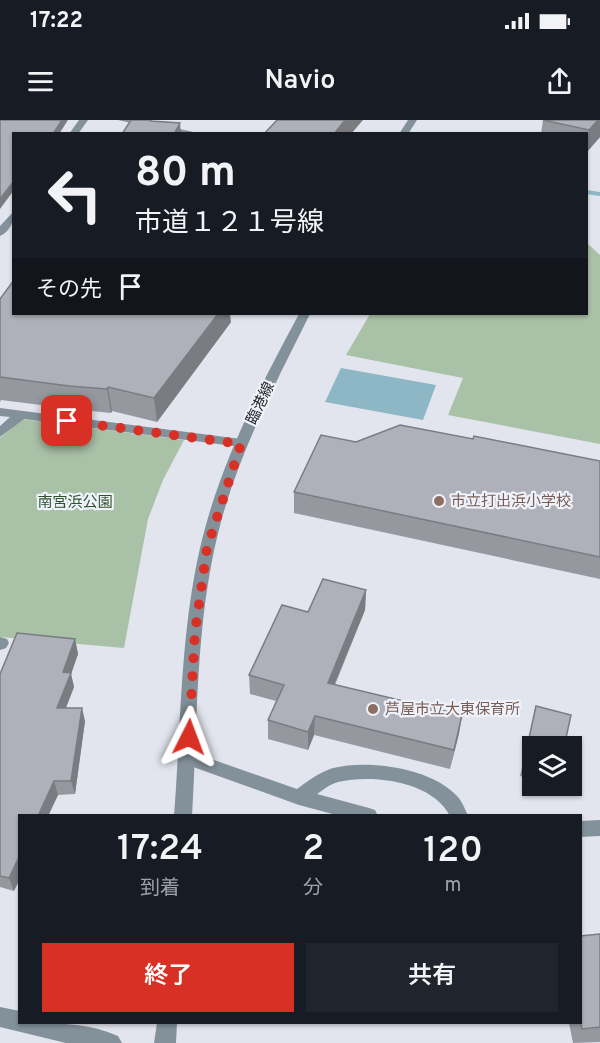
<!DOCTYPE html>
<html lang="ja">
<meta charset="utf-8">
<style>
:root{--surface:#171b24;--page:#20242c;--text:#f1f3f6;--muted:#9ea1a6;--accent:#d93025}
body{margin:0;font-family:Overpass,"Noto Sans JP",sans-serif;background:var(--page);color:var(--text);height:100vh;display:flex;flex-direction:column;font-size:22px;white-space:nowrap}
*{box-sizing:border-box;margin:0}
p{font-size:20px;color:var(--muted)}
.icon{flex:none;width:33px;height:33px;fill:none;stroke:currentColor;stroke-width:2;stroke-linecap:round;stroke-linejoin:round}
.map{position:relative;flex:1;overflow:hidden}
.drawer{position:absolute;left:18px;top:694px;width:564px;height:210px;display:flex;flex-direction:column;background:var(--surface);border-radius:0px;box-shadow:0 2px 4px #0004}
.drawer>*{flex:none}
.banner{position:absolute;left:12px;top:12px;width:576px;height:183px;border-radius:0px;box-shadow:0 2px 4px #0004;background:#171b24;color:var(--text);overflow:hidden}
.buttons{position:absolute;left:522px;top:616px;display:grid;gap:12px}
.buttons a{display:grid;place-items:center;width:60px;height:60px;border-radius:0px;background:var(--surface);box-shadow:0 2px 4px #0004;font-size:30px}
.pin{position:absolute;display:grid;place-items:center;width:51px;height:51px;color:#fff;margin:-26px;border-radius:12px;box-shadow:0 3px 9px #0006}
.me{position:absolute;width:66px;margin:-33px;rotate:3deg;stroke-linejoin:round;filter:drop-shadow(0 0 4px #0008)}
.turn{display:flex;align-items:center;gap:21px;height:126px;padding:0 24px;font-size:27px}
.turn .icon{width:78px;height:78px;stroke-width:2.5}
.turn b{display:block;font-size:42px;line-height:51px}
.then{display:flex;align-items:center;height:57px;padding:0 24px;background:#0003;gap:12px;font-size:22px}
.eta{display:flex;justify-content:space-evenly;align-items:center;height:102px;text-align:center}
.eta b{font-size:36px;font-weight:600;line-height:42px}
.action{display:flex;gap:12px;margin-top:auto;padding:12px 24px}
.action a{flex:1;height:69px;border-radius:0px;background:var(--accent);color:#fff;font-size:24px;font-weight:600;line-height:69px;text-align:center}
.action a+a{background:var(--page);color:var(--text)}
.status{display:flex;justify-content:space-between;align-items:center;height:42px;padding:0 30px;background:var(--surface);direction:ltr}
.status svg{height:16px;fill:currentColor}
header{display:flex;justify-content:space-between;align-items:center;height:78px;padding:0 24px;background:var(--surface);font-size:27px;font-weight:600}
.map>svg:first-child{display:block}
</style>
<div class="status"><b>17:22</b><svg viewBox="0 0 49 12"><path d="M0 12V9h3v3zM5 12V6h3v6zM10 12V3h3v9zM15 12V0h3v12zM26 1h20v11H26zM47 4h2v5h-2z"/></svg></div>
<header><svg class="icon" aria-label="menu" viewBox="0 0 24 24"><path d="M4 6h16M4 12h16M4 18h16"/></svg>Navio<svg class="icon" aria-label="share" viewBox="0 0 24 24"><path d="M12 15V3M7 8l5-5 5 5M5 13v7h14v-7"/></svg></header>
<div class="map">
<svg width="600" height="923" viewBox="0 0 600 923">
<rect width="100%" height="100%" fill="#e2e5ed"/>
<path fill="#a9c1a7" d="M587 123 600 135V324L448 295 463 258 346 235 370 194H586Z
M22 299 184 320 163 360 148 399 124 528 0 517V318Z"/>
<path fill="#8eb7c5" d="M341 248 436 265 423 300 325 282Z"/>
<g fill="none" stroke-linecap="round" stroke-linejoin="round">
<path fill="#8eb7c5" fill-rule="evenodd" d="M586 70 600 72V76L586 74Z"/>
<path fill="#83919a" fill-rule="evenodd" d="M79 0H88L78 14H69Z
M118 0H137L203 14H181Z
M14 91C14 101 10 112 0 116V106Z
M0 288 241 319 248 323 241 327 24 299 0 317V306L10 297 0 296Z
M0 517 7 519 9 523 6 528 0 530Z
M188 631 297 669C309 660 320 652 333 648 368 639 432 648 457 676 462 681 465 689 468 696H450C432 661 373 654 338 662 330 664 323 670 317 674L369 688 375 690 378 696H340L299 685 182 643 179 638 182 633Z
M600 700V716L580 717V701Z"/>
<path fill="#83919a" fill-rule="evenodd" d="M408 0H417L408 14H399Z
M299 194H310C277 260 242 327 222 398 195 495 198 597 192 696H174C181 607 180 516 200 428 219 346 259 268 299 194Z
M0 887 20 891V903C53 903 87 902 118 916L122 923H66L0 907Z
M157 903H177L176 923H154Z"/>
</g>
<path fill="#96989f" d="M543 0H600V17L586 33V14H541Z
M0 179 14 194 231 202 157 302 112 291 111 293 73 289 1 280 0 282Z
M473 319 600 341V459L294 393V372L356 322Z
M366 470 365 490 335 565 462 595 450 649 314 615 308 630 268 619V600L276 581 250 574 249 555 308 492Z
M75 519 78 534 71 554 74 567 66 588 85 601 75 674 58 675 48 696H20L14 771 0 767V554Z
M536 586 532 627V659L520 656Z
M600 814V922L573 923 569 903H580Z"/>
<path fill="#7a7c82" d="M62 0H68L59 14H53Z
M345 0H363L351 14H334Z
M598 0H600V17L586 33V22L589 10Z
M180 3 181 14H174Z
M13 62 14 70 0 89V79Z
M216 194H230L231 202 157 302 154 278Z
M108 267 112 291 111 293 107 269Z
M366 470 365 490 327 582 328 563Z
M75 519 78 534 71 554 74 567 60 602 57 588 63 552Z
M82 588 85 601 75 674 71 661Z
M462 595 459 614 450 649 454 630Z
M315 596 314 615 308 630V612Z
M54 661 58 675 48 696H38Z
M20 735V759L14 771 9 758Z"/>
<path fill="#aeb1b9" stroke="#7a7c82" stroke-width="1.5" d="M0 0H62L53 14H14V62H13L0 79Z
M131 0H151V1L180 3 174 14H122Z
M277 0H345L334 14H264Z
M543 0H598L589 10Z
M14 160V194H218L154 278 108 267 107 269 69 266 0 257V179Z
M400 305 473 319 474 316 600 341V437L294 372 321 315 356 322Z
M323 459 366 470 328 563 462 595 454 630 315 596 308 612 268 600 284 565 249 555 282 485 308 492Z
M17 513 75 519 63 552 71 553 57 588H82L71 661H54L38 696H20V735L9 758 0 756V554Z
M536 586 571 595 564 627H532V643L524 641Z
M600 814V907L582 909 580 902V816Z"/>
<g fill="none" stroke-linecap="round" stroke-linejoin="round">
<path stroke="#d93025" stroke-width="10" stroke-dasharray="0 18" d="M67 301 241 324 207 428 195 512 189 617"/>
</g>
<g fill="#8d6e63" stroke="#eff2fa" stroke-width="2">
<circle cx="439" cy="381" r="6"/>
<circle cx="373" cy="589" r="6"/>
</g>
<g text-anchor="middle" stroke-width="4.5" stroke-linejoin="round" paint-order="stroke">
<g font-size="15" fill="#1e1f22" stroke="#eff2fa">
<text transform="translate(260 283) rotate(-64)" y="5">臨港線</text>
</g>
<g font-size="15" fill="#785e54" stroke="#eff2fa" text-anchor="start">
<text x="451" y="386">市立打出浜小学校</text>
<text x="385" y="594">芦屋市立大東保育所</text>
</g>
<g font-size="15" fill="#2e532b" stroke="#eff2fa">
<text x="75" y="387">南宮浜公園</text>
</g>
</g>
</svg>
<div class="buttons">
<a><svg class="icon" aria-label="layers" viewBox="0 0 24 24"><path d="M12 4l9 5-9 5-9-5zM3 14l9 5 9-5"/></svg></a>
</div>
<div class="pin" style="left:67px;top:301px;background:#d93025"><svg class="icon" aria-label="arrive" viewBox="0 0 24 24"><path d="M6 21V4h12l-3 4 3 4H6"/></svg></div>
<svg class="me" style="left:189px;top:617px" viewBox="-20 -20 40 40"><path d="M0-17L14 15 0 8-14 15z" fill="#d93025" stroke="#fff" stroke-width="4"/></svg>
<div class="banner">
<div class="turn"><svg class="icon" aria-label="left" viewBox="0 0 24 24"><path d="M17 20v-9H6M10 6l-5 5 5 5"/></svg><div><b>80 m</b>市道１２１号線</div></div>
<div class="then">その先<svg class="icon" aria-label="arrive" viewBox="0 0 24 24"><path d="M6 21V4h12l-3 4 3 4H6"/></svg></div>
</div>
<section class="drawer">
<div class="eta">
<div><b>17:24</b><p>到着</p></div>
<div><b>2</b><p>分</p></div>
<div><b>120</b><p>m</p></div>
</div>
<div class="action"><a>終了</a><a>共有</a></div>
</section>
</div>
